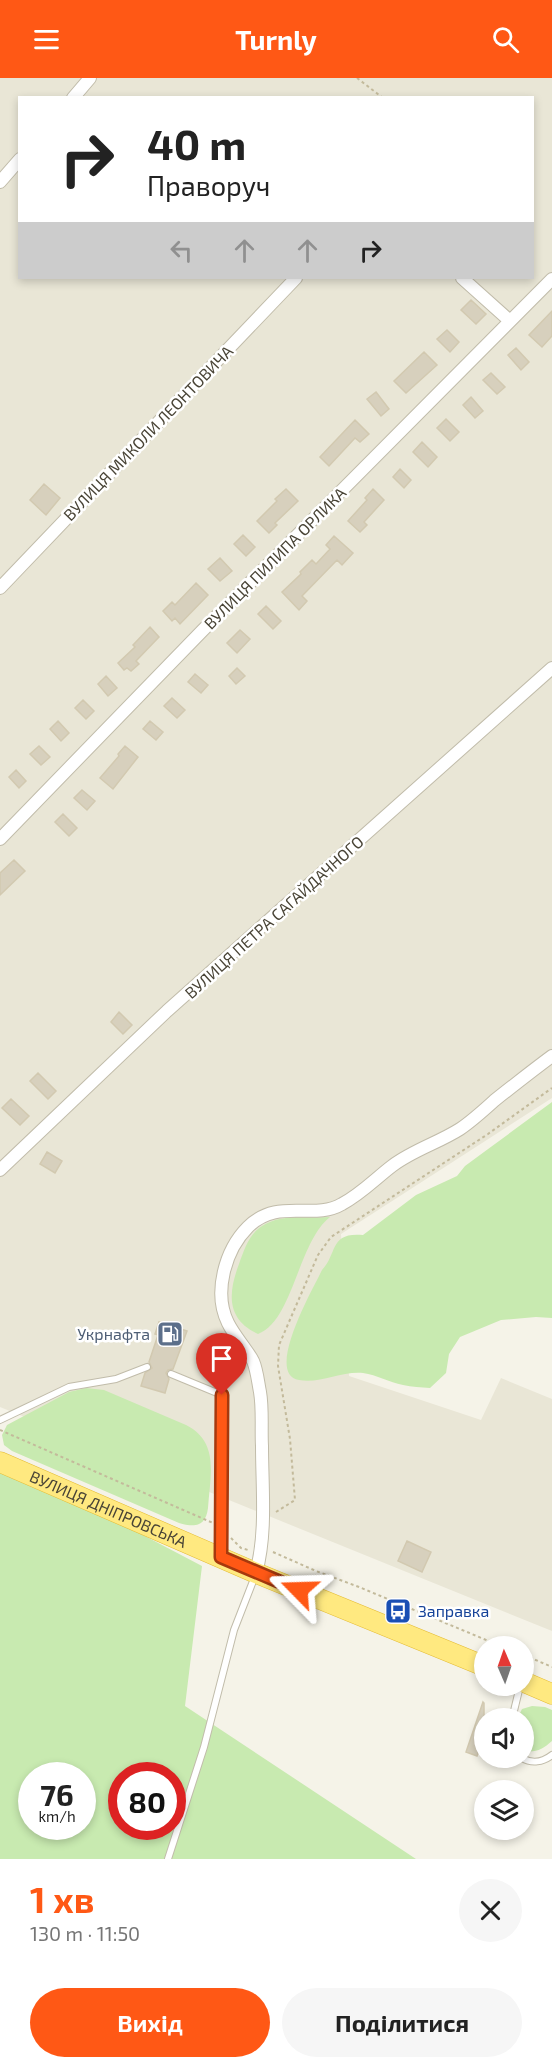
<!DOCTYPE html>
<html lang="uk">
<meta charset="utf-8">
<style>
:root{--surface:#fff;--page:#f6f6f6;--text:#222;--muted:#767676;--accent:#ff5815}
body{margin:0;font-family:"Exo 2",sans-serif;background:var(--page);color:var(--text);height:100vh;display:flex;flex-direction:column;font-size:22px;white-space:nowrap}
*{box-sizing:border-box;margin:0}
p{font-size:20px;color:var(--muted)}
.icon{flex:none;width:33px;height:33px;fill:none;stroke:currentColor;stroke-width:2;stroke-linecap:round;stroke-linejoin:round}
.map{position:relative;height:1781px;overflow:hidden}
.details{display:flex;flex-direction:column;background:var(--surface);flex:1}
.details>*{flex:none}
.banner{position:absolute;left:18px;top:18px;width:516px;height:183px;border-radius:0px;box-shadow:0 3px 9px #0003;background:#fff;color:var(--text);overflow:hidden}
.needle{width:39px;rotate:358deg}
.controls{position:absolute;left:474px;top:1558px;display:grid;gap:12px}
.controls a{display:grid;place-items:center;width:60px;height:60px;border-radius:50%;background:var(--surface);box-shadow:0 3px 9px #0003;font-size:30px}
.speed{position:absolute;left:18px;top:1684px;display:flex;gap:12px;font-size:30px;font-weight:700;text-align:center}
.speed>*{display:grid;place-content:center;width:78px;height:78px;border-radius:50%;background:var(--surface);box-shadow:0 3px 9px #0003;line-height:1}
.speed small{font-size:15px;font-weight:400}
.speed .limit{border:9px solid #d22;background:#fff;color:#111}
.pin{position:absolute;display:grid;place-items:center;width:51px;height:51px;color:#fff;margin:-62px -26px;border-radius:50% 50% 50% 0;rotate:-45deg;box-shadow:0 0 6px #0007}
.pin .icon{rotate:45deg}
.me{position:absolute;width:66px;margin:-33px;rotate:292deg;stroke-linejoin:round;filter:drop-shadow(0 0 4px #0008)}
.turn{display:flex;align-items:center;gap:21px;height:126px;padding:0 30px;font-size:27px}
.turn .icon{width:78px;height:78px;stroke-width:2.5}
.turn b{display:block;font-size:42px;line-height:51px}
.lanes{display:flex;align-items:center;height:57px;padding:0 30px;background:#0003;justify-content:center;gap:30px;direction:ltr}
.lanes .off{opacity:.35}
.round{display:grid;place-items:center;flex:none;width:63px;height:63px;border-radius:32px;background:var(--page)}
.head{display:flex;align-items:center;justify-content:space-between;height:102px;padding:0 30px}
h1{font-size:36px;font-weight:700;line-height:45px;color:var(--accent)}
.button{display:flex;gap:12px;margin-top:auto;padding:12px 30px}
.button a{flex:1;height:69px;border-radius:36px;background:var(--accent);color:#fff;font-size:24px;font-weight:700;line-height:69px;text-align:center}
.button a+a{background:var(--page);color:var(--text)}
header{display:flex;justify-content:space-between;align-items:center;height:78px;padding:0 30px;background:var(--accent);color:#fff;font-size:27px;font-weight:700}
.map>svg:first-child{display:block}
</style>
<header><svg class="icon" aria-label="menu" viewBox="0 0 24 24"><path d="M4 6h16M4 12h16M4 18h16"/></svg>Turnly<svg class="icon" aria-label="search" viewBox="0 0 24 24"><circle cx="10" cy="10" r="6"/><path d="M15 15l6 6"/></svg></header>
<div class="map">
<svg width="552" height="1781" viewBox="0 0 552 1781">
<rect width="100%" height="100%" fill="#f5f3e8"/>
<path fill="#e9e6d6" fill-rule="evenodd" d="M0 0H552V1020L341 1156 349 1298 481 1342 501 1300 552 1321V1553L0 1329ZM20 20H532V200H20Z"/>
<path fill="#c8eab0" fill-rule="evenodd" d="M552 1024V1240L536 1239 501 1242 460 1259 449 1276 446 1295 430 1310C421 1309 412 1309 403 1307 389 1304 377 1297 363 1295 341 1293 320 1306 299 1302 264 1296 313 1211 322 1192 338 1175 329 1154 363 1157L416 1117 457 1098 465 1088 484 1074Z
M330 1139C298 1164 293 1243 258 1256 226 1241 228 1215 239 1186 244 1172 249 1156 262 1148 282 1135 308 1141 330 1139Z
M86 1310 104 1312 186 1347C220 1364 210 1398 208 1430 206 1448 195 1450 179 1445L12 1373 4 1367 2 1357 7 1347 69 1314Z
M0 1382 202 1488 185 1628 416 1781H0ZM32 1698H82V1749H32ZM122 1698H172V1749H122Z
M532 1628 545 1629 552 1632V1663C543 1671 536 1675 524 1673V1641H517L522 1631Z"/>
<path fill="#d7d0bd" stroke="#d2c9b0" stroke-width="1.5" d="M471 222 486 236 476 246 461 232Z
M552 233V258L542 269 529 257Z
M447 252 459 264 450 274 437 261Z
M516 270 529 284 521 292 508 277Z
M424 274 437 287 406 315 394 303Z
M491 295 505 309 497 316 483 302Z
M376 314 389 331 381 338 367 321Z
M471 319 483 333 475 340 463 327Z
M446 341 459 354 450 363 437 350Z
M355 342 369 356 360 364 355 360 329 388 320 379Z
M422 364 437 379 428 389 413 374Z
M400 391 411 402 404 410 393 399Z
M44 406 60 420 46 437 30 422Z
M286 411 298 423 275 445 277 447 269 455 257 443 277 423 275 421Z
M373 411 384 422 364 444 367 447 360 454 348 443 367 422 365 420Z
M243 457 255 469 246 478 234 466Z
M334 458 353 475 342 487 337 482 302 518 307 523 299 532 282 514 301 496 300 494 312 482 316 486 330 471 326 467Z
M220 480 232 493 220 503 208 491Z
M196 505 208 517 180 546 175 540 172 543 163 533 172 524 175 527Z
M266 528 281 543 273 551 258 536Z
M150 549 159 559 136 583 139 586 131 593 127 590 124 592 118 585 135 569 133 567Z
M240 552 250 561 237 575 227 565Z
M237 590 245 598 236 606 229 598Z
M195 596 208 607 201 615 188 604Z
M106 598 117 610 108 618 98 606Z
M172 620 185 632 177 640 164 628Z
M83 622 94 633 86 641 75 630Z
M58 643 69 655 61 663 50 651Z
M150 643 163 654 156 662 143 651Z
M39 668 50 679 41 687 30 676Z
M125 668 138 679 113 711 100 700 119 678 118 676Z
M16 692 26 703 19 710 9 699Z
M82 712 95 723 87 732 74 720Z
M63 736 77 750 69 758 55 744Z
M14 782 25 793 0 817V795Z
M119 934 132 947 123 956 111 944Z
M38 995 56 1013 48 1021 30 1003Z
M11 1021 29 1038 20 1047 2 1030Z
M47 1074 62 1083 55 1095 40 1086Z
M159 1244 187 1253 173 1291 168 1292 166 1295 169 1301 165 1315 141 1308 145 1295 152 1290 149 1284 158 1257 155 1256Z
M407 1463 431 1474 422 1494 398 1483Z
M483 1624 484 1625V1657L477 1678 466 1674Z"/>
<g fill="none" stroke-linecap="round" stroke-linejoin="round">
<defs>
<path id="service" d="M171 1296 222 1317 221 1476
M0 1342 69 1309 116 1301 147 1289
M512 1641 520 1608
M522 1680C532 1686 543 1684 552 1677
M168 1781 204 1669 234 1552 255 1498"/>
<path id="minor" d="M73 20 90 0
M0 104 20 81
M462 200 510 243
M0 510 296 200
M0 761 202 553 552 201
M0 1092 167 933 552 590
M256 1495C267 1454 262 1410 262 1368 261 1351 263 1331 260 1314 258 1304 257 1292 253 1283 246 1270 235 1259 228 1245 213 1215 225 1172 248 1149 278 1119 313 1143 342 1126 361 1116 375 1101 392 1088 413 1072 438 1065 460 1051 472 1043 484 1032 495 1022 514 1007 533 992 552 978"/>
<g id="trunk">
<path id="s1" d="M0 1384 256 1495 484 1588"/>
<path d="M524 1604 552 1616"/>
</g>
</defs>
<use href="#service" stroke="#c1bcaa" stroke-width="8"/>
<use href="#minor" stroke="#c1bcaa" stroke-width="14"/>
<use href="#trunk" stroke="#e4bb33" stroke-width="21"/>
<path stroke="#c3ba9b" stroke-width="2" stroke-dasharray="3 3" stroke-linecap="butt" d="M357 0 383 20
M0 1352 213 1445
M276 1434 295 1422 290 1361 278 1288 279 1267 318 1177 331 1159 488 1056 552 1010
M231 1460 241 1470 248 1472
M273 1474 316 1493 359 1509 503 1569
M524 1577 552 1589"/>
<use href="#service" stroke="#fff" stroke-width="6"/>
<use href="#minor" stroke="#fff" stroke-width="12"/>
<use href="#trunk" stroke="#ffe980" stroke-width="20"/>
</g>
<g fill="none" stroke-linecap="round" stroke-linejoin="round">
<defs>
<path id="route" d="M222 1317 221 1479 299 1512"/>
</defs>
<use href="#route" stroke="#a6390e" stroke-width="15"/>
<use href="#route" stroke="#ff5815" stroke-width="10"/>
</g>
<defs>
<symbol id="fuel-square" viewBox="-11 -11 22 22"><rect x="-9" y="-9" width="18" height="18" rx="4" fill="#5c6f8a" stroke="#fff"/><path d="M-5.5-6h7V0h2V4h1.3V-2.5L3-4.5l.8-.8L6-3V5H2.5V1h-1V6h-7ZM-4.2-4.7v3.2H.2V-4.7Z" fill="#fff"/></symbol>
<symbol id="bus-square" viewBox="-11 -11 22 22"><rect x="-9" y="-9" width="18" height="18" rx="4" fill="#1a4fb4" stroke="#fff"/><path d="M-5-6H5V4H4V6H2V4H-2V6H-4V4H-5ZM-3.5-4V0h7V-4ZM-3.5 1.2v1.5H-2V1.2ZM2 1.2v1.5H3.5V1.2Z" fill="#fff"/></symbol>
</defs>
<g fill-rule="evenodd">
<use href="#fuel-square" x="155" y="1241" width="30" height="30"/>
<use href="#bus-square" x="383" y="1518" width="30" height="30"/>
</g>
<g text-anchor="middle" stroke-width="5" stroke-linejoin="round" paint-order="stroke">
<g font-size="16" fill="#494436" stroke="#fff">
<text transform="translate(148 355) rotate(-46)" y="6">ВУЛИЦЯ МИКОЛИ ЛЕОНТОВИЧА</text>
<text transform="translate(275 480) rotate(-45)" y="6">ВУЛИЦЯ ПИЛИПА ОРЛИКА</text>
<text transform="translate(274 839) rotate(-42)" y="6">ВУЛИЦЯ ПЕТРА САГАЙДАЧНОГО</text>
<text dy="6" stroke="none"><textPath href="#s1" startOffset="118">ВУЛИЦЯ ДНІПРОВСЬКА</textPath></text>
</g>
<g font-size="16" fill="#4e5e75" stroke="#fff" text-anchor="end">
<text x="150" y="1262">Укрнафта</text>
</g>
<g font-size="16" fill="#164399" stroke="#fff" text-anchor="start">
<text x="418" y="1539">Заправка</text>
</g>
</g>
</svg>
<div class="controls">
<a><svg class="needle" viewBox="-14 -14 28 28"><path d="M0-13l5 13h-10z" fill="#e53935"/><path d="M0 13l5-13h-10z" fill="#767676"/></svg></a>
<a><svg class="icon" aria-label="sound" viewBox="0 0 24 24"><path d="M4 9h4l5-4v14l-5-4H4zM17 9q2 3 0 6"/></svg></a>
<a><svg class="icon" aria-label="layers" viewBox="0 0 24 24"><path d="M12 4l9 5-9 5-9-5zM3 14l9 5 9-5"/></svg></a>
</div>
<div class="speed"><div>76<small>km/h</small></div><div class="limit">80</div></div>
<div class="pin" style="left:222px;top:1317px;background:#d93025"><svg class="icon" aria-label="arrive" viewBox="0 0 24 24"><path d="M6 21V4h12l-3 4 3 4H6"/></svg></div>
<svg class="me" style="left:299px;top:1512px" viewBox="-20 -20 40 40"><path d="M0-17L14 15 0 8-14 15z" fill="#ff5815" stroke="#fff" stroke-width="4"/></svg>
<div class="banner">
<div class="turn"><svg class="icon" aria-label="right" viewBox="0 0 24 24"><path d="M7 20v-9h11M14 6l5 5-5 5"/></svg><div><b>40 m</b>Праворуч</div></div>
<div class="lanes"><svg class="icon off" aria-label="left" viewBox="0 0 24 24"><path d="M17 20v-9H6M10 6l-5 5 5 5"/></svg><svg class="icon off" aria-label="ahead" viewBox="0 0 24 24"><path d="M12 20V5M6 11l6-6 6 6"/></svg><svg class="icon off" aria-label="ahead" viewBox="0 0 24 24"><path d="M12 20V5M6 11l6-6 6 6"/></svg><svg class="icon" aria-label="right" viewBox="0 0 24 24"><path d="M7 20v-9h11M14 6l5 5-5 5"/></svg></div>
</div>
</div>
<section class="details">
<div class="head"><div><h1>1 хв</h1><p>130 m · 11:50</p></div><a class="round"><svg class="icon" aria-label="close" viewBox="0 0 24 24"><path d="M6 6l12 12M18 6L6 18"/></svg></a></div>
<div class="button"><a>Вихід</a><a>Поділитися</a></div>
</section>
